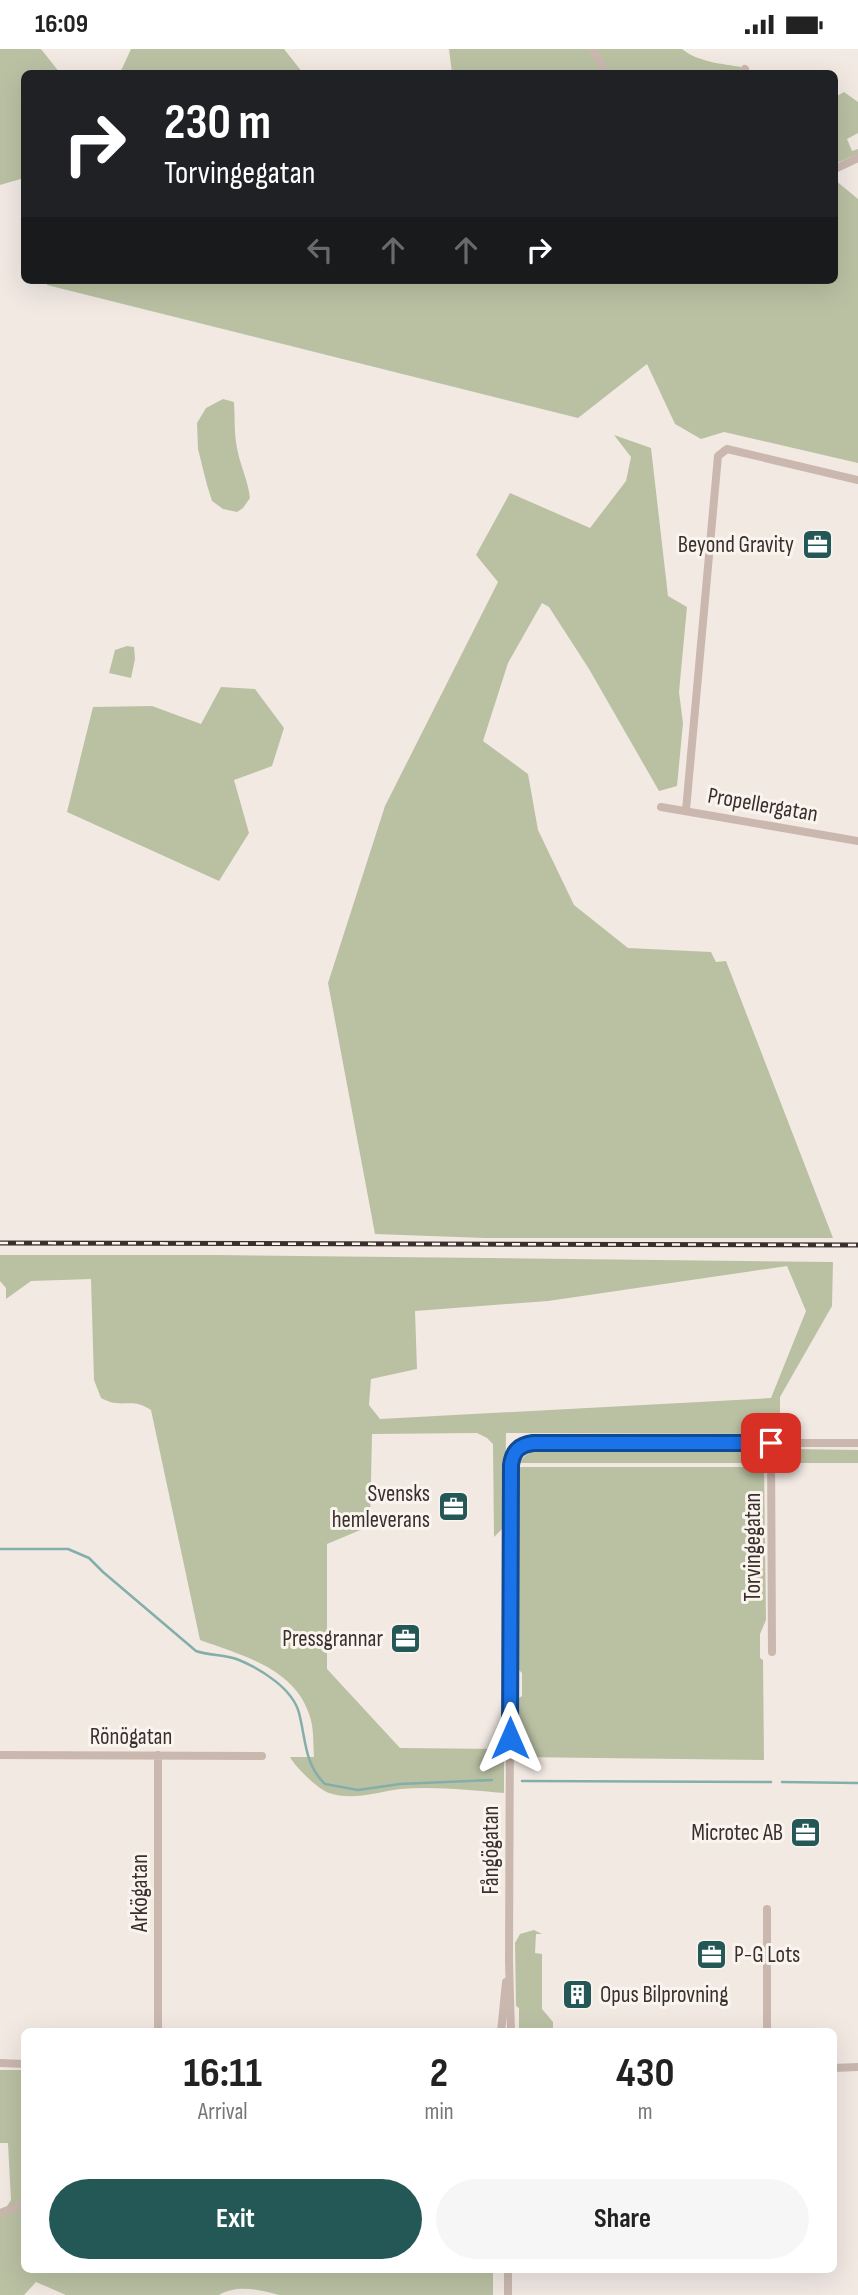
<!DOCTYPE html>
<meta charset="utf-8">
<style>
:root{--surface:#fff;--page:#f6f6f6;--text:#222;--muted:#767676;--accent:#245856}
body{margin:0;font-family:"Sofia Sans Condensed",sans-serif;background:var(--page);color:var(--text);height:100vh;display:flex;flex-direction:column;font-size:26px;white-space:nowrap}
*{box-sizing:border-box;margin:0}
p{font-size:23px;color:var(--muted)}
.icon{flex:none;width:38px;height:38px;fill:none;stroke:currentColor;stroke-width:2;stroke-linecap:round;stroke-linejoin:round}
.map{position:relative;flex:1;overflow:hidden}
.sheet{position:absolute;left:21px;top:1979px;width:816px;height:245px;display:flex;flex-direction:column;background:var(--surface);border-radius:10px;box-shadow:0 7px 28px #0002}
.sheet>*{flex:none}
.hud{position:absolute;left:21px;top:21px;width:817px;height:214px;border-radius:10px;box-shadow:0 7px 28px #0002;background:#202124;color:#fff;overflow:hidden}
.pin{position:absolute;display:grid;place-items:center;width:60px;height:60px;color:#fff;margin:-30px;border-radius:14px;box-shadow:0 4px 10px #0006}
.me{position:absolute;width:77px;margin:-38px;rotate:0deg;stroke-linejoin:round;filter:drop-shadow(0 0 5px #0008)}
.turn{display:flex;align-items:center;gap:24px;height:147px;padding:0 28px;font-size:32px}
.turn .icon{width:91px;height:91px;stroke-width:2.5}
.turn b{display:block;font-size:49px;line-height:60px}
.lanes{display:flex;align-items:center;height:66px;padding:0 28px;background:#0003;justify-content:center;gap:35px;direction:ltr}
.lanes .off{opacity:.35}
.eta{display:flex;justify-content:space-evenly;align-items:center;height:119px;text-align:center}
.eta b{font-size:42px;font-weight:700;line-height:49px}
.cta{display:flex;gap:14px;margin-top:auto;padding:14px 28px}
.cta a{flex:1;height:80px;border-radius:42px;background:var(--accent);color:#fff;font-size:28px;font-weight:700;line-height:80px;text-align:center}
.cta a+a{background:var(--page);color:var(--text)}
.status{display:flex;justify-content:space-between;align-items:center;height:49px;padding:0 35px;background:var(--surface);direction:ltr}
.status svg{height:19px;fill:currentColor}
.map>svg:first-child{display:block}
</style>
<div class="status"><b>16:09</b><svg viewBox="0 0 49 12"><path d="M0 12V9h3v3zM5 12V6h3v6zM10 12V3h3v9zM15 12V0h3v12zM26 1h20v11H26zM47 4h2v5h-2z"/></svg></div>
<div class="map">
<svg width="858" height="2246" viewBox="0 0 858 2246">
<rect width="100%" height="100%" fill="#f2e9e3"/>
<path fill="#bac1a3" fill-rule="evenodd" d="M0 0H41L60 24H24V129L0 136Z
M131 0H284L303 24H120Z
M449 0H589L601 24H452Z
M597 0H682C698 13 722 15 742 18L738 24H609Z
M844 43 858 53V84L847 90 852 102 858 100V105L835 115V48Z
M835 131 858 150V414L724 383 701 390 675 375 647 315 578 369 47 236 48 231H835Z
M223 350 234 353C235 369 234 383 237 399 240 416 248 431 250 449L243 459 237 463 223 460 212 452 207 436 198 400 197 374 206 359Z
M614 386 651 399 668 547 687 558 679 643 683 674 677 737 659 742 589 620 549 558 542 554 508 614 483 692 528 725 538 781 574 856 628 899 711 903 716 913 726 912 833 1189H485L375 1185 328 934 385 757 498 533 476 506 510 444 590 479 626 432 631 408Z
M127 597 134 598 135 610 131 629 109 624 115 601Z
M221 638 255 640 284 679 272 717 234 731 249 784 219 832 67 763 93 658 152 657 201 675Z
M0 1206H218L833 1213 832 1257 780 1348V1375L778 1385 506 1384 505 1477 494 1488 493 1395 487 1389 477 1384 372 1385 370 1477 327 1495V1620L400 1699 504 1700V1744C470 1741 434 1737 400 1740 377 1743 353 1752 329 1744 319 1741 295 1718 290 1708H314C313 1694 314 1677 309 1665 294 1619 241 1606 200 1591L151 1361C130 1347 123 1361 101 1349L94 1331 91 1230 31 1232 6 1250V1239L0 1232ZM787 1217 806 1262 771 1349 380 1370 369 1356 371 1330 417 1320 415 1262 548 1252Z
M792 1400 858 1401V1414H777L782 1405Z
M749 1401 759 1404 765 1414H518L526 1406 534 1402Z
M517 1418H764L766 1571 760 1585V1609L763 1611 764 1711 516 1708V1651L522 1647V1624L516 1618Z
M534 1881 542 1885H536L535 1904 542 1905V1960L553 1973V1983H519V1959L516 1957 515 1894 520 1885Z
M0 2021H24V2221H493V2246H279C259 2241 238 2235 219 2246H66L36 2233 24 2246H0V2168L11 2151 8 2094H0Z"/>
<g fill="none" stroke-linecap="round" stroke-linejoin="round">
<path stroke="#83aeaa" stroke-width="2.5" d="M0 1500H68L89 1509 103 1523 196 1602C210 1607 226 1605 239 1611 261 1620 293 1640 299 1664 306 1690 304 1715 325 1735L358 1741 400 1735 492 1731
M522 1732 771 1733
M782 1733 858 1734"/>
<path stroke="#cab8af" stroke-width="8" d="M593 0 605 24
M743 24 745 20
M835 120 858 109
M661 758 858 792
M686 761 718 407 727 400 858 431
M771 1394 772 1603
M0 1706 262 1707
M158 1983V1706
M501 1983 506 1933
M511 1983 509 1912 511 1416 513 1406 519 1398 533 1394H858
M767 1983V1860
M0 2014 24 2015
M833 2019 858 2018
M0 2164 24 2155
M508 2221V2246"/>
<defs>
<path id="rail" d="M0 1194 858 1196"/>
</defs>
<use href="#rail" stroke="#3a2f2c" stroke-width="5"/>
<use href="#rail" stroke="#faf4ef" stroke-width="2.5" stroke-dasharray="8" stroke-linecap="butt"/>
</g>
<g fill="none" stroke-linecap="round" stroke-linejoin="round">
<defs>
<path id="route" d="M510 1689 511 1416C513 1402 519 1396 533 1394H771"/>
</defs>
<use href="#route" stroke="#114b97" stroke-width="18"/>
<use href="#route" stroke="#1a73e8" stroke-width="12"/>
</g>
<defs>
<symbol id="office-square" viewBox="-11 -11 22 22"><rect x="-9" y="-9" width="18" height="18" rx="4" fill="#245856" stroke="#faf4ef"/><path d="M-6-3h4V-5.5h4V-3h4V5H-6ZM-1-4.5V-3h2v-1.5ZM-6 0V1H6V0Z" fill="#fff"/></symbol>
<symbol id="building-square" viewBox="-11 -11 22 22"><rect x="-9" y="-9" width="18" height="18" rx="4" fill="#245856" stroke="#faf4ef"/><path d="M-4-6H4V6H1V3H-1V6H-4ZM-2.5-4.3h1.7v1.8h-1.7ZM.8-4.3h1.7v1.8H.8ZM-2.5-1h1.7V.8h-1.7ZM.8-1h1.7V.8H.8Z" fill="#fff"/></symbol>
</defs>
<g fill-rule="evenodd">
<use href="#office-square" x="800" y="478" width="35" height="35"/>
<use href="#office-square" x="436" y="1440" width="35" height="35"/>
<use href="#office-square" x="388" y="1572" width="35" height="35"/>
<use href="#office-square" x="788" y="1766" width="35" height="35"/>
<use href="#office-square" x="694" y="1888" width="35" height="35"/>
<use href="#building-square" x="560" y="1928" width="35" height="35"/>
</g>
<g text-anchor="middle" stroke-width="6" stroke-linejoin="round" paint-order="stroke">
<g font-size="23" fill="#3a2f2c" stroke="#faf4ef" text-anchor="end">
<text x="794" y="503">Beyond Gravity</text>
<text x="430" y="1452">Svensks<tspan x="430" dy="26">hemleverans</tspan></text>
<text x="383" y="1597">Pressgrannar</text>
<text x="783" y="1791">Microtec AB</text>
<text x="734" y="1913" text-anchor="start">P-G Lots</text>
<text x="600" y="1953" text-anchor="start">Opus Bilprovning</text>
</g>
<g font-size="23" fill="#3a2f2c" stroke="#faf4ef">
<text transform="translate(763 755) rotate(10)" y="8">Propellergatan</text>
<text transform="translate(752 1498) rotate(-90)" y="8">Torvingegatan</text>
<text x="131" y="1695">Rönögatan</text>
<text transform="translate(490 1801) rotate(-90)" y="8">Fångögatan</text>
<text transform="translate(139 1844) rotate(-90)" y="8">Arkögatan</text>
</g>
</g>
</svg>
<div class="pin" style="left:771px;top:1394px;background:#d93025"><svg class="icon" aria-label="arrive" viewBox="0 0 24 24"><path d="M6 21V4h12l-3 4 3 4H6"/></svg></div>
<svg class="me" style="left:510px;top:1689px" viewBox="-20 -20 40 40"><path d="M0-17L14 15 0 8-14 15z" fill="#1a73e8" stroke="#fff" stroke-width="4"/></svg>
<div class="hud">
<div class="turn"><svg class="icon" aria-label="right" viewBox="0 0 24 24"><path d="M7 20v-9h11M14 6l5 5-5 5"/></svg><div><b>230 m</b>Torvingegatan</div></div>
<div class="lanes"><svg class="icon off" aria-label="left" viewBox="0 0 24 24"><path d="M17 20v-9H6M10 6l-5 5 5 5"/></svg><svg class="icon off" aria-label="ahead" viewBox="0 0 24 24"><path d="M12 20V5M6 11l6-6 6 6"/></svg><svg class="icon off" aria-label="ahead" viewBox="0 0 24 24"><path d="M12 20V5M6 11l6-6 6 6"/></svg><svg class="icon" aria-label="right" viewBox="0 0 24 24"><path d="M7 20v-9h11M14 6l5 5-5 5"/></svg></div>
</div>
<section class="sheet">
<div class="eta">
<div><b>16:11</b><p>Arrival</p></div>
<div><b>2</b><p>min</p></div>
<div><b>430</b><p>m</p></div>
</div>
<div class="cta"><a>Exit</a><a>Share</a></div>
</section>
</div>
